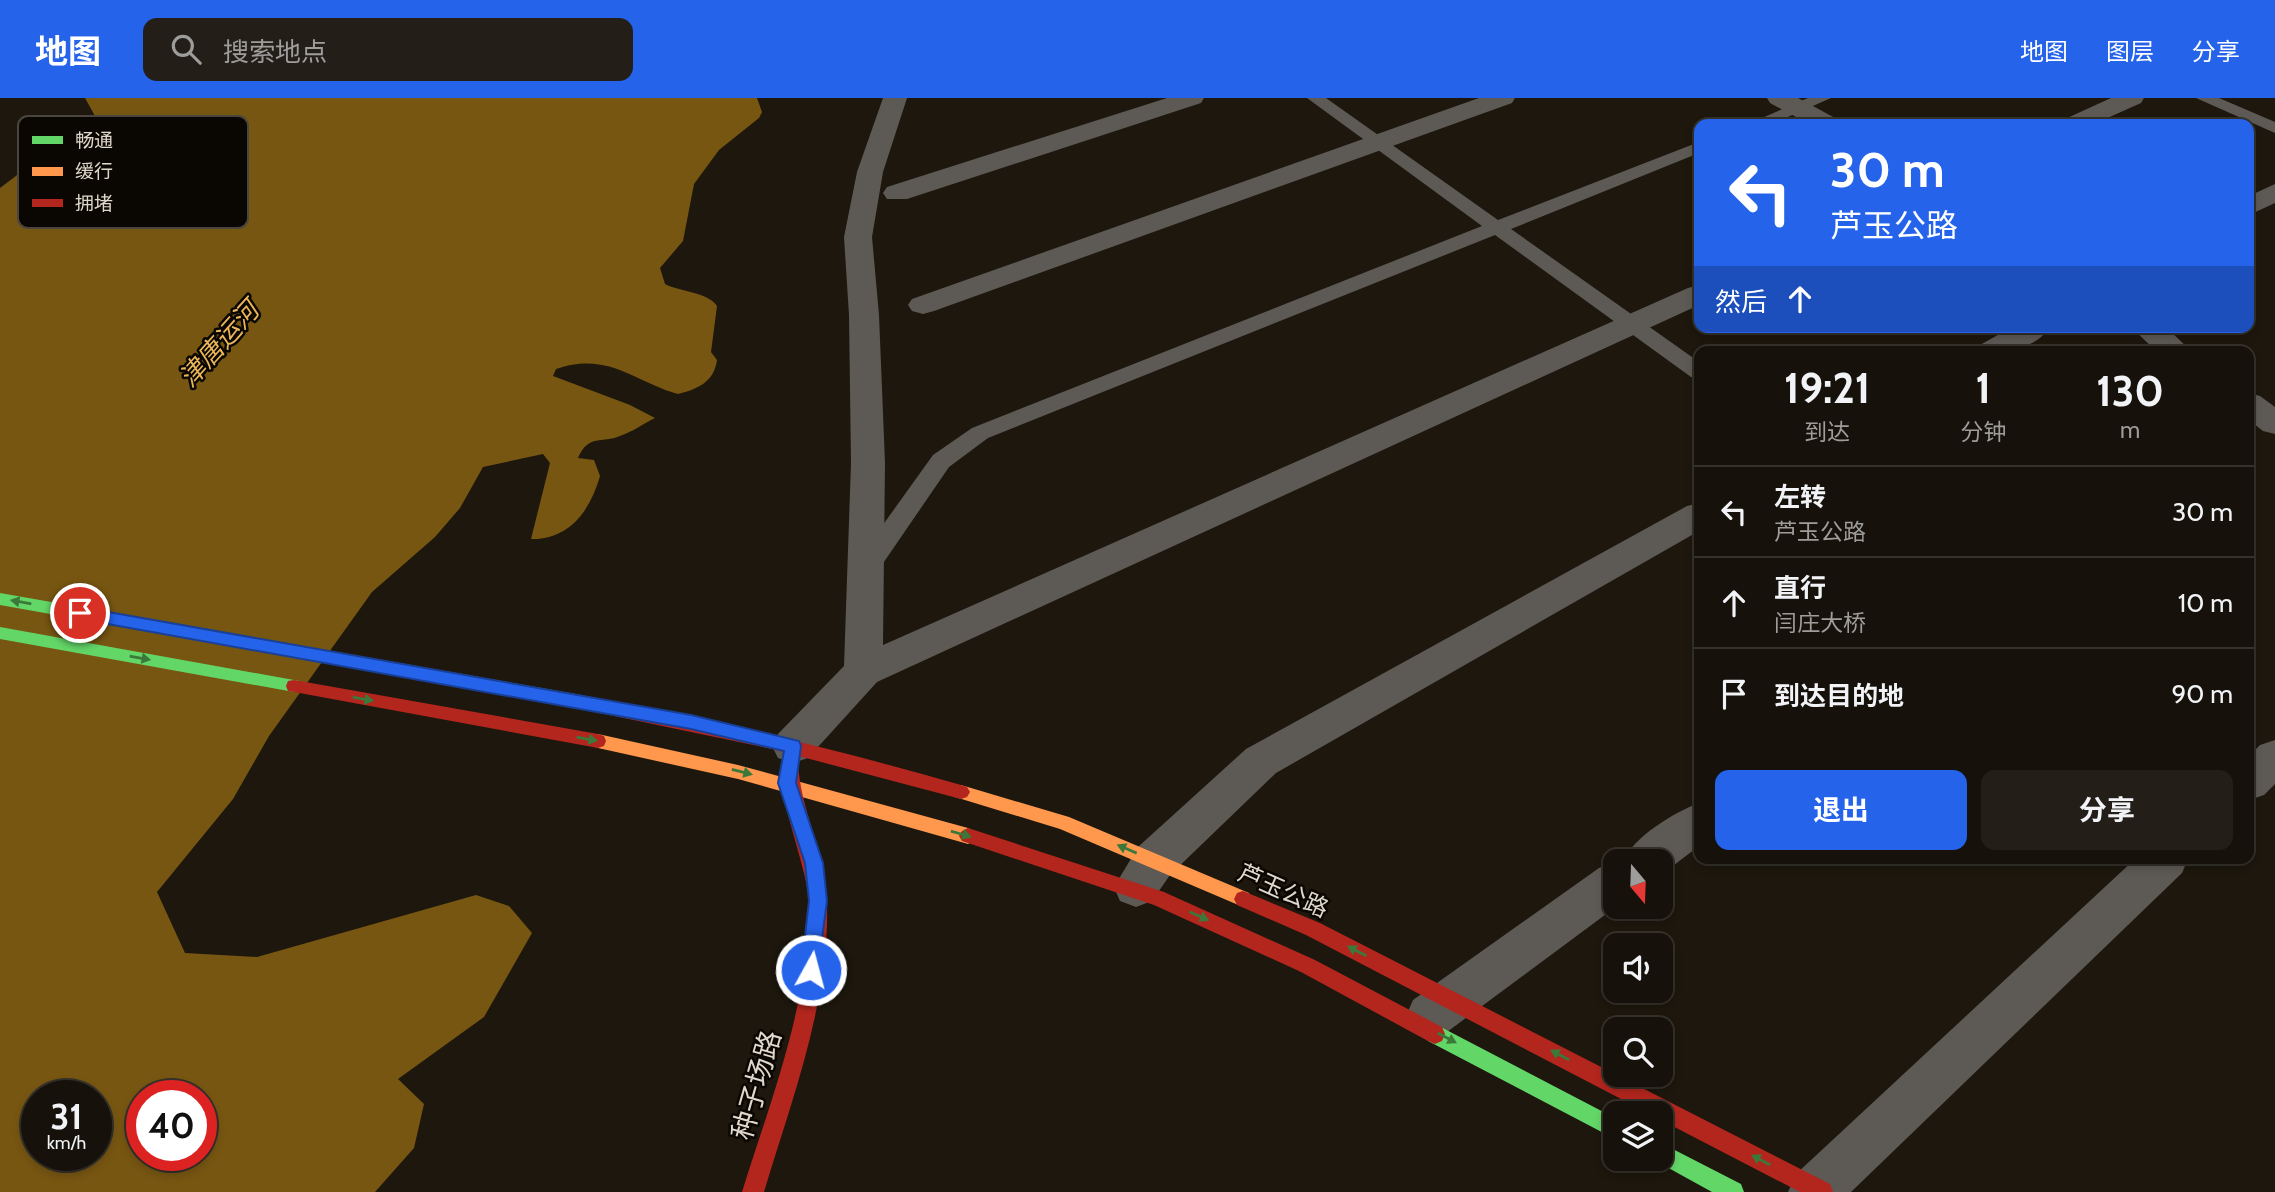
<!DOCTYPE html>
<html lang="zh">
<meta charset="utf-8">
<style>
:root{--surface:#16110a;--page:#231f18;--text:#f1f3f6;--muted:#9e9d9c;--line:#35312b;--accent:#2563eb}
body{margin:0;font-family:Cabin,"Noto Sans SC",sans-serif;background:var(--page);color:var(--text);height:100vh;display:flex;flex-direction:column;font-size:26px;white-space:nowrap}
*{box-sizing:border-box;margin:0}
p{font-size:23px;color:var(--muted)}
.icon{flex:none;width:38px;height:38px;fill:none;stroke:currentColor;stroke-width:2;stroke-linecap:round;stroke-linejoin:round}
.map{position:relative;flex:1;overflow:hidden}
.side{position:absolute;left:1694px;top:248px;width:560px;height:518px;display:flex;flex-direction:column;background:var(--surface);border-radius:14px;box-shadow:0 4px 10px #0003,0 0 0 2px var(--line)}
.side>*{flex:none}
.banner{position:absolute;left:1694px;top:21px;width:560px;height:214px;border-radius:14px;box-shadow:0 4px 10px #0003,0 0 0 2px var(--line);background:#2563eb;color:#fff;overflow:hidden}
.needle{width:46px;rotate:161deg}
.fabs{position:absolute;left:1603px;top:751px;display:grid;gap:14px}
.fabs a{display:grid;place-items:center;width:70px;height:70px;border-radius:14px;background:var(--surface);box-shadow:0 4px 10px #0003,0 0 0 2px var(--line);font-size:35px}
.speed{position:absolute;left:21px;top:982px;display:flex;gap:14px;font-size:35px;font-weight:700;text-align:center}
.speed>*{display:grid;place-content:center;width:91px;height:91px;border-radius:50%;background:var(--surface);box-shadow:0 4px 10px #0003,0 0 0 2px var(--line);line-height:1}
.speed small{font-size:18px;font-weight:400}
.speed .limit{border:10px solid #d22;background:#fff;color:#111}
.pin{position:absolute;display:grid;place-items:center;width:60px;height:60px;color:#fff;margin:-30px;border:4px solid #fff;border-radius:50%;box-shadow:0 2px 7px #0007}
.me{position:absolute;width:77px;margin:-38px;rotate:7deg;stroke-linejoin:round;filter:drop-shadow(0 0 5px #0008)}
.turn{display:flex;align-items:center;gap:24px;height:147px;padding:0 21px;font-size:32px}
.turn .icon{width:91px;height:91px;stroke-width:2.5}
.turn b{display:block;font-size:49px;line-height:60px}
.then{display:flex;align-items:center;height:66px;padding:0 21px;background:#0003;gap:14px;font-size:26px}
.eta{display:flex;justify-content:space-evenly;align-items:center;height:119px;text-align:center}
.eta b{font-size:42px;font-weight:700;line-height:49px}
.cta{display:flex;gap:14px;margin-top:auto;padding:14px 21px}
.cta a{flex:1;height:80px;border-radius:14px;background:var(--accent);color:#fff;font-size:28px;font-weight:700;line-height:80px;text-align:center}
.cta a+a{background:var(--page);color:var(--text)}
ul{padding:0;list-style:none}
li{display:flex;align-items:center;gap:21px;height:91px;padding:0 21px;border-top:2px solid var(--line)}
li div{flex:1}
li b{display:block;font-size:26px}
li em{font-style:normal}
header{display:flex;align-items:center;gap:42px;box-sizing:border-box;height:98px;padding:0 35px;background:var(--accent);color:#fff}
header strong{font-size:33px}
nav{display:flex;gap:38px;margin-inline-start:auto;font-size:24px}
.search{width:490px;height:63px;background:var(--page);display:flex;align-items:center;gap:18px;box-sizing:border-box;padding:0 24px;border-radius:14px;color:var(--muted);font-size:26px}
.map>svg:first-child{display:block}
</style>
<header>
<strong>地图</strong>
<div class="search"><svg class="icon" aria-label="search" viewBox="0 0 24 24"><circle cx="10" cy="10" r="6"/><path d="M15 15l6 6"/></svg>搜索地点</div>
<nav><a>地图</a><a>图层</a><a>分享</a></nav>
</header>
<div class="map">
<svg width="2275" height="1094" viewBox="0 0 2275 1094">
<rect width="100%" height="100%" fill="#1d170d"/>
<path fill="#775612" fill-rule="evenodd" d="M85 0H757L762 14 759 20 719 52 694 86 683 143 660 170 665 186C680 194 708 194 717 208L711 254 717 262C714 284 698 291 678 296 633 283 608 253 556 271L553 278 630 307 655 320C643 326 632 334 620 338 602 346 589 335 578 360L594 362 600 378C590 413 569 442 531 441L550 365 543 356 483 369 460 410 435 439 372 494 269 638 233 701 157 794 185 855 257 859 476 797 509 808 532 835 484 919 398 981 424 1006 414 1050 375 1094H0V90L95 18ZM37 998H96V1057H37ZM142 998H201V1057H142Z"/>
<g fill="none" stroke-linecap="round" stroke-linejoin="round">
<path fill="#5d5a55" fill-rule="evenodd" d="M1307 0H1326L1498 122 1699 44V55L1511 131 1699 264V281L1691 279 1495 137 988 340 949 369 875 477 866 479 857 477 854 470 857 463 933 357 972 330 1482 128Z
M1808 0H1831L1772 26H1748Z
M2196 0H2219L2275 24V35Z"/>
<path fill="#5d5a55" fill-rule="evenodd" d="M883 0H907L883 74 872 139 879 217 885 365 883 547 1688 190 1699 187V207L877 584 808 660 793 665 778 660 772 648 778 636 844 568 851 365 849 217 844 139 857 74Z
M1167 0H1204L1201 5 907 101H887L883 95 887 89Z
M1479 0H1515L1512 5 934 213 923 216 912 213 908 207 912 201Z
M1767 0H1798L1837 21 1841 26H1809L1770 5Z
M2111 0H2144L2141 5 2094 26H2061L2065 21Z
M2275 86V105L2249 117V98Z
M2012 229H2050C2033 254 2002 254 1976 254L1980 247Z
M2131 229H2166L2192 254H2157Z
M2249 295 2260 298 2275 309V336L2263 333 2249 322Z
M1699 405V433L1276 675 1170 777 1152 803 1136 809 1120 803 1114 789 1138 749 1246 651 1687 408Z
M2275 642V686L2264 697 2249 702V658L2260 647Z
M1699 705V748L1661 777V763H1623C1635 738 1673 715 1699 705Z
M2135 761H2188L2182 775 1851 1094H1788L1796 1076Z
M1615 764 1617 808 1447 934 1430 941 1413 934 1406 918 1413 902 1599 770Z"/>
<path fill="#63d668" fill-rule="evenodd" d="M0 495 581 597 587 599 589 604 587 609 581 611 0 507Z
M0 529 294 582 300 583 302 588 300 593 294 594 0 541Z
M1435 926 1615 1020V1041L1428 943 1425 936 1428 929Z
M1661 1045 1741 1086 1744 1094H1712L1654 1062 1653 1060H1661Z"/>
<path fill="#ff974d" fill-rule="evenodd" d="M598 636 738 667 968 730 974 733 977 738 974 743 968 746 738 681 598 650 592 648 590 643 592 638Z
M961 687 1069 719 1249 795 1252 801 1249 807 1243 809 1060 731 955 699 952 694 955 689Z"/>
<path fill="#b3261e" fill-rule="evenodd" d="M294 582 598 636 604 638 606 643 604 648 598 650 294 594 288 593 286 588 288 583Z
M581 597C709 621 836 651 961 687L967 689 970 694 967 699 961 701 772 651 581 611 575 609 573 604 575 599Z
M790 657 796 659 798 664C800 712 826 756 827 804 830 903 792 1001 764 1094H742C771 1001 810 904 809 804 808 769 771 686 784 659Z
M968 730 1164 794 1315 862 1442 929 1445 936 1442 943 1435 946 1428 943 1301 874 1154 807 962 743 959 738 962 733Z
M1243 793 1320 825 1830 1086 1833 1094H1800L1661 1022V1015H1648L1306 837 1237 807 1234 801 1237 795Z"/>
</g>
<defs><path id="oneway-solid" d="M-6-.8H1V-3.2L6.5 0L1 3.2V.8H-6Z" transform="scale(1.75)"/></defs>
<g fill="#3b783a">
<use href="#oneway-solid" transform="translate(21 504) rotate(-170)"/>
<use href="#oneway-solid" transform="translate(140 560) rotate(10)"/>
<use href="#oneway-solid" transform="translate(363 601) rotate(10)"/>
<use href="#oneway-solid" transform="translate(587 641) rotate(10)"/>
<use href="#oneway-solid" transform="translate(742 674) rotate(14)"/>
<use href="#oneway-solid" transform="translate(961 736) rotate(16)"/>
<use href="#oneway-solid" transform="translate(1127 751) rotate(-157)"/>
<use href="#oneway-solid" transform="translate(1199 818) rotate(24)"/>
<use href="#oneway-solid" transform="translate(1357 853) rotate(-153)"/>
<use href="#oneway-solid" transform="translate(1447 940) rotate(28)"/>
<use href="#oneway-solid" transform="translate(1560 957) rotate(-152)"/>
<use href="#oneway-solid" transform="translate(1761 1062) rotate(-152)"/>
</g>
<path fill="#2563eb" stroke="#184099" stroke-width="2" d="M80 509 691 617 799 643 801 648 796 685 823 765 827 803 817 879 811 881 804 879 801 872 809 803 805 765 778 685 784 653 691 631 80 521 72 515Z"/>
<g text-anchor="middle" stroke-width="5" stroke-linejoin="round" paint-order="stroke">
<g font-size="24" fill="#dfd8cc" stroke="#0a0601">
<text transform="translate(1283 793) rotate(24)" y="8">芦玉公路</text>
</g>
<g font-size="26" font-style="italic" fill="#eab658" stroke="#0a0601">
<text transform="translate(219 246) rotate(-48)" y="9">津唐运河</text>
</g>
<g font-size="28" fill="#dfd8cc" stroke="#0a0601">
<text transform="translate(756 987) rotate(-74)" y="10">种子场路</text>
</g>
</g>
<rect x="18" y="18" width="230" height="112" rx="10" fill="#0a0601" stroke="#4a453e" stroke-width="2"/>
<rect x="32" y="38" width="31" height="8" fill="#63d668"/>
<rect x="32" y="69" width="31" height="9" fill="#ff974d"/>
<rect x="32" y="101" width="31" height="8" fill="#b3261e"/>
<g font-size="19" fill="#dfd8cc">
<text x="75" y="49">畅通</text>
<text x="75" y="80">缓行</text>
<text x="75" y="112">拥堵</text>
</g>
</svg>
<div class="fabs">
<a><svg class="needle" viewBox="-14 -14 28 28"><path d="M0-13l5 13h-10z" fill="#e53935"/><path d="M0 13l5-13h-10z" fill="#9e9d9c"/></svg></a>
<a><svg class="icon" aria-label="sound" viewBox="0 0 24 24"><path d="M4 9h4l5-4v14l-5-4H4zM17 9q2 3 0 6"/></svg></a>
<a><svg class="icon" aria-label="search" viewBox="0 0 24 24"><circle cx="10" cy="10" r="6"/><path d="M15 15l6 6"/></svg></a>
<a><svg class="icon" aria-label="layers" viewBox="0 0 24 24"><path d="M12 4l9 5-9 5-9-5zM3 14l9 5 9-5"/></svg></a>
</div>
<div class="speed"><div>31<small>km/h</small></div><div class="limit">40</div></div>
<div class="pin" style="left:80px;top:515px;background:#d93025"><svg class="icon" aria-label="arrive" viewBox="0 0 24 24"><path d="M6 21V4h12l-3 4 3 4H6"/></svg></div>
<svg class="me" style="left:811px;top:872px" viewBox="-20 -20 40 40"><circle r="17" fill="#2563eb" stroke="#fff" stroke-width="3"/><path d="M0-11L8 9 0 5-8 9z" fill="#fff"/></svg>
<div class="banner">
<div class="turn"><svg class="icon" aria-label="left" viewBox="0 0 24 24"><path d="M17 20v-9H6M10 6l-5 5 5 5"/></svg><div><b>30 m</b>芦玉公路</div></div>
<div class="then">然后<svg class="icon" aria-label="ahead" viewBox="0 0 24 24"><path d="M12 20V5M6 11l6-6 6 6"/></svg></div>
</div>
<section class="side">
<div class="eta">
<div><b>19:21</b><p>到达</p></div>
<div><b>1</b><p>分钟</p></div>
<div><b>130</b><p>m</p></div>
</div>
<ul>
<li><svg class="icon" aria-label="left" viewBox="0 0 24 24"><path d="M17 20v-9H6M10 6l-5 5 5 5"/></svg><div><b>左转</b><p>芦玉公路</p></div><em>30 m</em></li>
<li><svg class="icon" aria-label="ahead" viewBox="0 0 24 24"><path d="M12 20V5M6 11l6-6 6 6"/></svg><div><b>直行</b><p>闫庄大桥</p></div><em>10 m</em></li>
<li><svg class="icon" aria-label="arrive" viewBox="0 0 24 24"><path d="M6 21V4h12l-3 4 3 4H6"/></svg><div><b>到达目的地</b></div><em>90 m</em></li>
</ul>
<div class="cta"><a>退出</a><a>分享</a></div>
</section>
</div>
